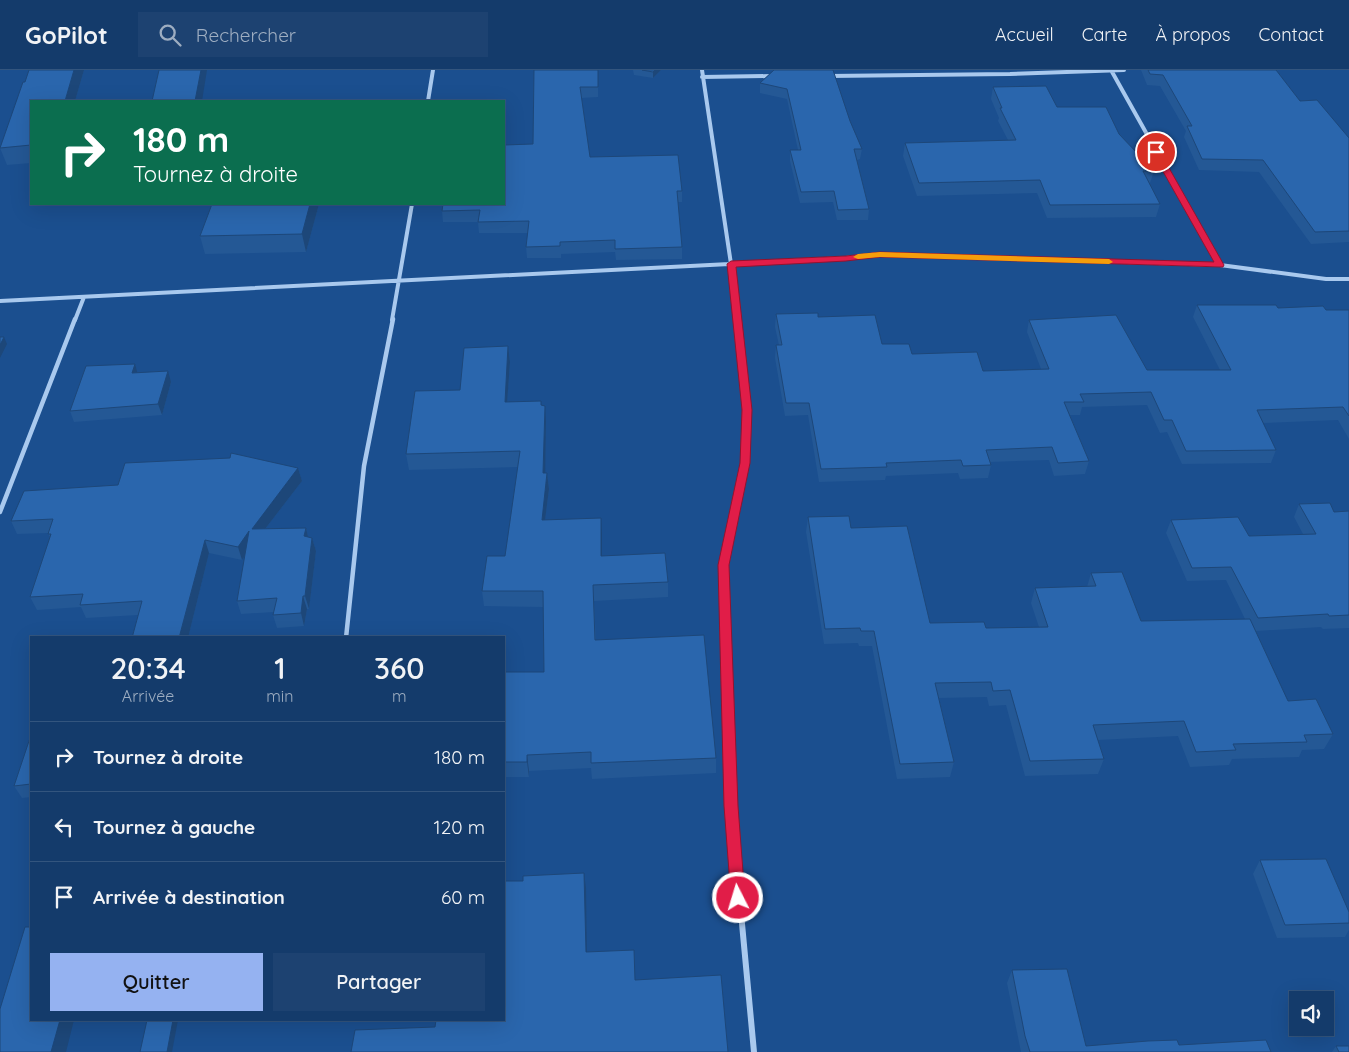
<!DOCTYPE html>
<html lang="fr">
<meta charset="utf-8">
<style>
:root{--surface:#143b6b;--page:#1d4271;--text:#f1f3f6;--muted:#9dadc1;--line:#33557e;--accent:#95b2f1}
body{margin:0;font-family:Quicksand,sans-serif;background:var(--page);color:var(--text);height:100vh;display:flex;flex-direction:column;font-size:19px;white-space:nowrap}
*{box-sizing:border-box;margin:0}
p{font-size:16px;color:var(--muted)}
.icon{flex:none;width:28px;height:28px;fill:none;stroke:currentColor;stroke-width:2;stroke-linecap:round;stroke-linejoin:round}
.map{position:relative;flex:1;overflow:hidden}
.drawer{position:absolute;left:30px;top:566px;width:475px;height:385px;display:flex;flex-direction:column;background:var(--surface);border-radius:0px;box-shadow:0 5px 20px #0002,0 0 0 1px var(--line)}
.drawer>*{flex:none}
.top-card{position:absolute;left:30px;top:30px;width:475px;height:105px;border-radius:0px;box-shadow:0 5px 20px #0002,0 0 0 1px var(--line);background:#0b6e4f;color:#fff;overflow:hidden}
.controls{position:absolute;left:1289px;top:921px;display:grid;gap:10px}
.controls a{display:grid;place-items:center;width:45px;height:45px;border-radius:0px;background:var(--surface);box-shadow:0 5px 20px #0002,0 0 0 1px var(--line);font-size:25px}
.pin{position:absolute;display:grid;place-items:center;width:42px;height:42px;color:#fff;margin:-21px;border:2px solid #fff;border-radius:50%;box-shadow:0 1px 5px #0007}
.me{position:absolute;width:55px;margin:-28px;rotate:355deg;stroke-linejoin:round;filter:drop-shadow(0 0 4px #0008)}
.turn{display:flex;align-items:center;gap:18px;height:105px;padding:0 20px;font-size:22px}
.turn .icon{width:65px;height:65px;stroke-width:2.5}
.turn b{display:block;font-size:35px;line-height:42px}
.eta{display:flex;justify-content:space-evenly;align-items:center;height:85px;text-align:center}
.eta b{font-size:30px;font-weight:600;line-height:35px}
.cta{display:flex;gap:10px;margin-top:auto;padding:10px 20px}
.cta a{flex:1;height:58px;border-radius:0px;background:var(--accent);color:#111;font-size:20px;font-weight:600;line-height:58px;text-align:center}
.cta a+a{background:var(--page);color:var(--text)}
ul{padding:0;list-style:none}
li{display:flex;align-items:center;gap:15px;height:70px;padding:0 20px;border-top:1px solid var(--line)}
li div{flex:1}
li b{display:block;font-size:19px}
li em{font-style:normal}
header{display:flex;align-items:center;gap:30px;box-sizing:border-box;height:70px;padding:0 25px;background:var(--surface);border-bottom:1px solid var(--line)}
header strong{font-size:24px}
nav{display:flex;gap:28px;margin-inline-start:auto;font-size:18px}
.search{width:350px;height:45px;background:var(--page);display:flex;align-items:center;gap:12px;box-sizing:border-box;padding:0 18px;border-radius:0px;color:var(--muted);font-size:19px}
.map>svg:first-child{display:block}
</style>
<header>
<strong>GoPilot</strong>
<div class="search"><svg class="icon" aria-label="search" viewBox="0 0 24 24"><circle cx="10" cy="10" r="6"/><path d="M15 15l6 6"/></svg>Rechercher</div>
<nav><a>Accueil</a><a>Carte</a><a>À propos</a><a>Contact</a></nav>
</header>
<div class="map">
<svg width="1349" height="982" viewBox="0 0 1349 982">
<rect width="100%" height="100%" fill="#1b4f8f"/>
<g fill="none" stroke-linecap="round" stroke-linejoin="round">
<path stroke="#a9c9ee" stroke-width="4" d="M702 0 731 194 737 250
M1111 0 1220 195
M828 6 1010 4 1124 0
M702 7 772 6
M428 31 433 0
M0 231 846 188 879 184 1220 195 1326 209H1349
M75 250 84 227
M392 250 412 134"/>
<path stroke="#a9c9ee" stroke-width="4.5" d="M0 442 75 249
M346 568 364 396 393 249
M726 571 724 495 745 393 747 340 737 249"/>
<path stroke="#a9c9ee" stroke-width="6" d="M726 570 731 736 754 982"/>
</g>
<path fill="#245895" d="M84 0 75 31H31V93L7 95 0 78 25 12Z
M534 0H598V27L581 28 590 87 682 121V132H678L682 177V189L616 190 615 182 561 184V188H527L526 177 528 163H479L478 152H443L442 141 533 74Z
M633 0H661L653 8 634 5Z
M774 0 850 51 862 79 860 89 857 90 869 139 868 150H837L833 132 800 133 790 91V80H798L787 29 760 23V13Z
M1141 0H1276L1300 31 1349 68V172L1311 174 1259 102 1199 100 1184 67 1186 61 1160 16 1147 15Z
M993 17 1057 37 1119 64 1154 101 1150 113H1149L1160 134 1156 147 1047 148 1037 123 917 126 903 86 905 73 1008 70 998 51 999 48 991 29Z
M212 134H319L306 182 205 184 200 166Z
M1197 235 1326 240H1349V369L1338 350 1263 353 1276 380 1271 393 1182 394 1167 362 1160 363 1147 335 1082 337 1080 345H1070L1089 391 1085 404 1054 406 1049 390 990 392 991 395 988 408 960 409 958 403 886 406 885 410 819 412 808 345 785 346 775 288 776 275H779L775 257 776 244 818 247 882 274 912 284 983 301 1041 299 1027 262 1029 250 1147 300H1220L1193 247Z
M508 276 510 292 507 332 541 335 546 351 545 403H547L549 419 545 450 602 464V486L668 512V527L594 531 596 570 716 688V703L592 709 591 698 529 701V707H504V602H544L543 537 484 536 482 521 505 486 518 397 409 400 406 384 460 320Z
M138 303 171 312 162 345 74 352 70 341Z
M298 398 302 411 265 459 306 458 308 467 312 468 316 481 309 539H307L304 556 277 558 273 545 274 542 241 544 237 531 245 485 242 490 209 483 188 568H132L138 545 86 548 81 537 37 540 30 527 50 467 48 464 49 463 17 464 11 451 118 415Z
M1299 434 1334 442 1349 441V558L1323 559 1321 557 1256 561 1288 631 1333 664 1324 679 1302 680 1299 687 1232 689 1229 695 1190 697 1178 666 1098 670 1104 689 1098 704 1025 706 1006 635 989 636 987 627 939 628 954 692 950 707 897 709 872 576H859L858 573 824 574 806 462 808 447 851 458 930 553 986 558 1039 557 1031 533 1035 518 1087 517 1091 503 1141 551 1245 549 1226 510 1187 511 1166 463 1171 450 1249 466 1303 464 1294 447Z
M31 665V727L22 728 14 716Z
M1260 790 1349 842V860L1345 867 1277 868 1253 804Z
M1012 900 1086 976 1179 975 1271 982H1021L1007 913Z
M1336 976 1349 982H1332Z"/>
<path fill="#1d4779" d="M74 0H84L75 31H65Z
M201 0H207L202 31H195Z
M655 0H661L653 8V2Z
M310 134H319L306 182 302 164Z
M4 267 7 274 0 288V275Z
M508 276 510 292 506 348 505 332Z
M135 294 138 305 132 303Z
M168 301 171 312 162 345 158 334Z
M545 336 546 351 545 419 543 403Z
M298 398 302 411 255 472 252 459Z
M547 403 549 419 543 466 542 450Z
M601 448 602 464V502L601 486Z
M306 458 309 471 304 466Z
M249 461 253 474 242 490 238 477Z
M312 468 316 481 309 539 305 526Z
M205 470 209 483 188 568H179Z
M303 526 307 539 304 556 301 543Z
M527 685 529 701V707L527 692Z
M584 803 586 818 587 896 586 882Z
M60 950H74L66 982H51Z
M173 950H178L172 982H167Z"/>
<path fill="#2a66ad" stroke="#1d4779" d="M29 0H74L65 31H31V75L0 78 23 12H25Z
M159 0H201L195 31H152Z
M534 0H598V17H580L590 87 678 85 682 121H677L682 177 615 179V170L560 172V176L526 177 529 151 478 152 480 140 442 141 443 134H504V75L533 74Z
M642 0H655L653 2Z
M774 0H833L850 51 862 79H854L869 139 838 140 834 121 801 122 790 80H801L787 19 760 13Z
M1148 0H1276L1300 31 1317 30 1349 68V161L1315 162 1263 90 1202 89 1187 56H1192L1163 5 1150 4Z
M1046 16 1057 37H1106L1119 64 1154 101H1143L1160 134 1050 135 1040 110 919 113 905 73 1016 70 1000 38H1002L993 17Z
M212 134H310L302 164 200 166Z
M1197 235H1276L1278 238 1323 236 1326 240H1349V346L1343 337 1257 340 1276 380 1186 381 1172 350H1164L1151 322 1080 324 1084 332H1064L1089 391 1058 393 1052 377 986 380 991 395 963 396 961 390 886 393 887 397 821 399 809 333H786L776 275H782L776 244 818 243V247L875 245 882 274H909L912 284 977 282 983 301 1049 299 1029 250 1116 245 1147 300H1231Z
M0 267H4L0 275Z
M508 276 505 332 541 331V335L545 336 543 403H547L542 450 601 448V486L665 483 668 512 593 515 595 570 704 565 716 688 591 693V682L527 685V692H504V602H544L543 521H482L487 486H505L520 381 406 384 415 321 460 320 464 278Z
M135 294 132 303 168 301 158 334 70 341 86 296Z
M231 383 298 398 252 459 306 458 304 466 312 468 305 526H303L301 543 273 545 277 528 237 531 249 461 238 477 205 470 179 568H132L142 531 80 535 83 524 30 527 51 464H48L53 449 11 451 24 421 118 415 125 393 230 388Z
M1330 433 1334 442 1349 441V545L1329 546 1328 544 1258 548 1231 497 1192 498 1171 450 1238 447 1249 466 1316 464 1299 434Z
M849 446 851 458 907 456 930 553 984 552 986 558 1048 557 1035 518 1096 516 1091 503 1122 502 1141 551 1250 549 1288 631 1316 629 1333 664 1304 665 1307 672 1233 674 1236 680 1196 682 1184 651 1093 655 1104 689 1030 691 1010 620 993 621 991 612 935 613 954 692 900 694 874 561H861L860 558 825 559 808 447Z
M31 665V714L14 716Z
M1326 789 1349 842V853L1285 855 1260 790Z
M584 803 586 882 634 880 635 910 721 905 728 982H351L355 960 435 957 436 950H504V811H523V806Z
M25 857H31V950H60L51 982H0V939Z
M1067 899 1086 976 1148 971 1177 970 1179 975 1266 970 1271 982H1030L1025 966 1012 900Z
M147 950H173L167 982H140Z
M1336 976H1349V982H1339Z"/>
<path fill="#e11d48" stroke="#92132f" d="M1156 79 1160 82 1224 195 1223 197 880 187 846 191 736 197 752 340 750 393 729 495 738 736 745 828 743 832 738 834 733 832 731 828 724 736 718 495 740 393 742 340 727 194 731 191 846 186 880 182 1214 192 1152 82Z"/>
<path fill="#f59e0b" d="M880 182 1109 189 1113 192 1109 194 880 187 858 189 853 187 858 184Z"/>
</svg>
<div class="controls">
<a><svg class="icon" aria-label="sound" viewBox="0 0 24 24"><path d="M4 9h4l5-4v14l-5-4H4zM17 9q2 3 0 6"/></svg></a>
</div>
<div class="pin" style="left:1156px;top:82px;background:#d93025"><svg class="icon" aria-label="arrive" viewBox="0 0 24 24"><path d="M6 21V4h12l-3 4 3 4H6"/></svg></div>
<svg class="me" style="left:738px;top:828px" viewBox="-20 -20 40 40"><circle r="17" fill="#e11d48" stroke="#fff" stroke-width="3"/><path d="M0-11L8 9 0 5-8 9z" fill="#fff"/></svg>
<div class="top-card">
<div class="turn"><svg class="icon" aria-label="right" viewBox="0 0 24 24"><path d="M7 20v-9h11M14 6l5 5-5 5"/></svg><div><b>180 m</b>Tournez à droite</div></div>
</div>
<section class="drawer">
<div class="eta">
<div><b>20:34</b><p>Arrivée</p></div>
<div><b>1</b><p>min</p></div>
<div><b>360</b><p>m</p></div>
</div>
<ul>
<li><svg class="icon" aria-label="right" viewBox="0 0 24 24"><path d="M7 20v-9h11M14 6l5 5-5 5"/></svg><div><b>Tournez à droite</b></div><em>180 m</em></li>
<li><svg class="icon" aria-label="left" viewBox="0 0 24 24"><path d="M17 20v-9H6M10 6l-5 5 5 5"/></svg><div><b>Tournez à gauche</b></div><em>120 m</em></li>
<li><svg class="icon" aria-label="arrive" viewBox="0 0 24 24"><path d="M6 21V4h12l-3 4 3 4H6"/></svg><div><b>Arrivée à destination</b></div><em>60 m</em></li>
</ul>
<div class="cta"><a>Quitter</a><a>Partager</a></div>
</section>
</div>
